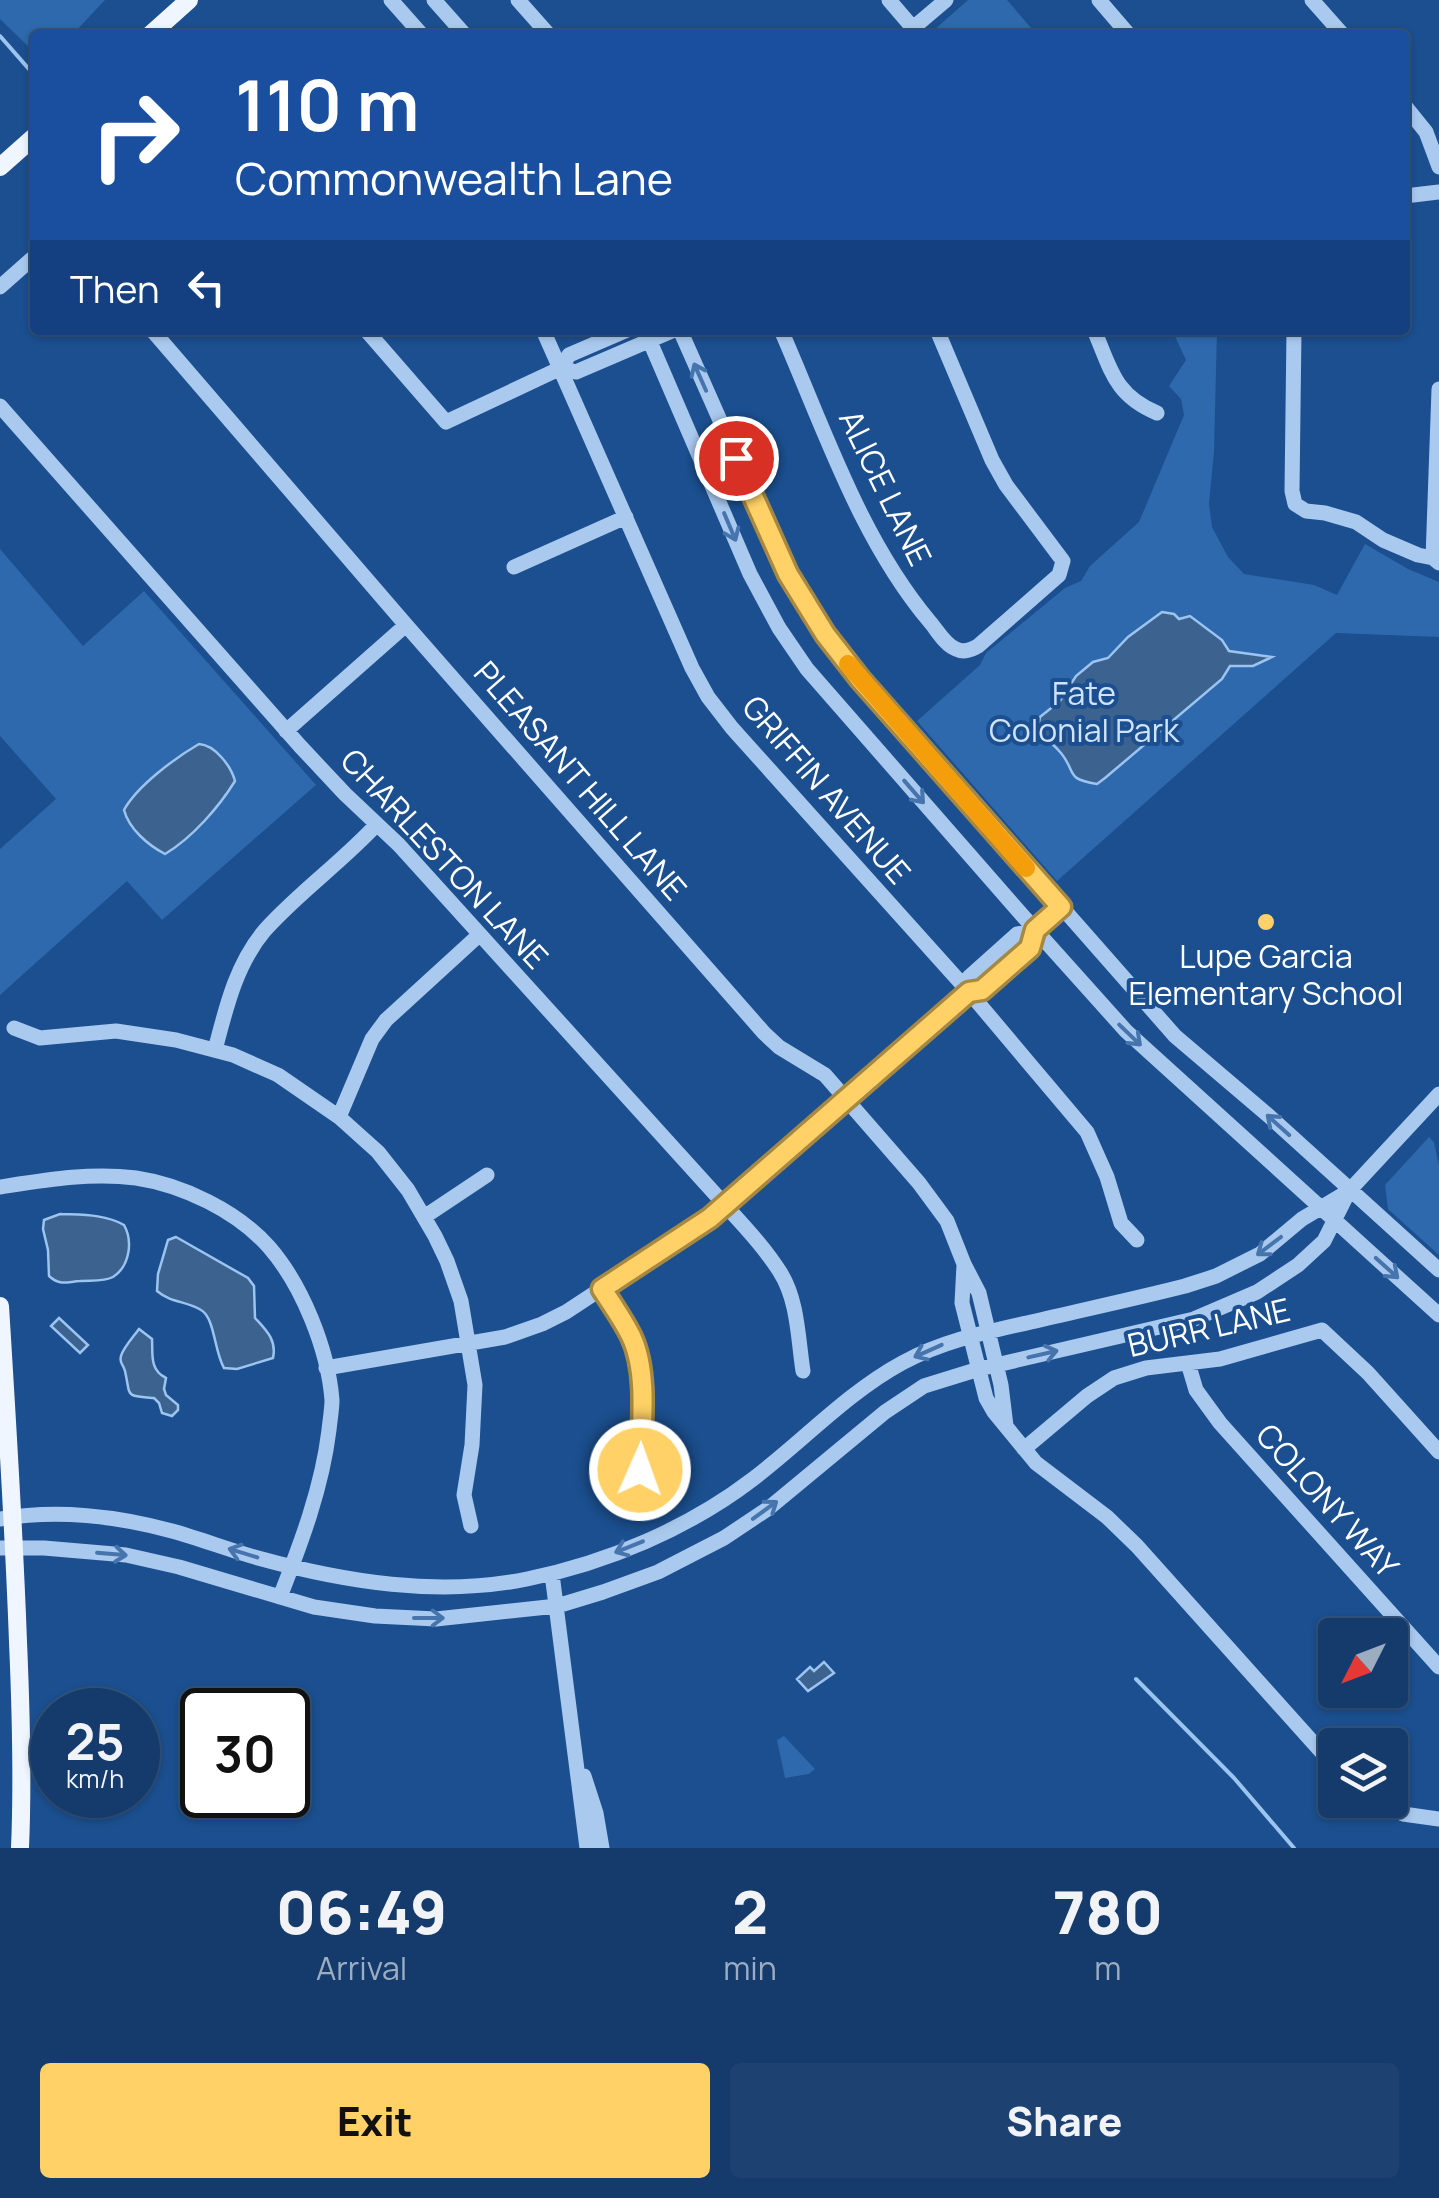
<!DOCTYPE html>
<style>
:root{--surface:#143b6b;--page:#1d4271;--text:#f1f3f6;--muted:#9dadc1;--line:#33557e;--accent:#ffd166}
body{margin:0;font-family:Manrope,sans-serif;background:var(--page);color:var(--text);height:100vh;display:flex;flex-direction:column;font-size:38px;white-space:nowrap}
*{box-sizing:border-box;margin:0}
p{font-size:32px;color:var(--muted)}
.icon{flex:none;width:55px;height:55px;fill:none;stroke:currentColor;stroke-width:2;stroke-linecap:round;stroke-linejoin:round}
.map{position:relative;height:1848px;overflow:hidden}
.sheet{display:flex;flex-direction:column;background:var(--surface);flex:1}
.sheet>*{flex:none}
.banner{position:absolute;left:30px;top:30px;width:1380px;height:305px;border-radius:10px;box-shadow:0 2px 8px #0004,0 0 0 2px var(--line);background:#1a4fa0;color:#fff;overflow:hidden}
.needle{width:65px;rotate:228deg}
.tools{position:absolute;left:1318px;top:1618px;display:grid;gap:20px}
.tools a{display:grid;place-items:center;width:90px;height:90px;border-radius:10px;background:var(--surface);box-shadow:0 2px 8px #0004,0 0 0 2px var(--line);font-size:50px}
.speed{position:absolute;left:30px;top:1688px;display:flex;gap:20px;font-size:50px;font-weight:700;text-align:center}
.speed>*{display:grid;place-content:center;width:130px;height:130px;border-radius:50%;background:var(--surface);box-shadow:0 2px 8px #0004,0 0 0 2px var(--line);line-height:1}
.speed small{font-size:25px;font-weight:400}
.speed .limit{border:5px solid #111;border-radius:15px;background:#fff;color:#111}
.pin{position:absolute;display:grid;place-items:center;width:85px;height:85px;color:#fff;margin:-42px;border:5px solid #fff;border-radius:50%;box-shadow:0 2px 10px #0007}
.me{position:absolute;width:110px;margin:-55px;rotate:2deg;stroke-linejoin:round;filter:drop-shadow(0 0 8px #0008)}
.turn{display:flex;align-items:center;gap:35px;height:210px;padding:0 40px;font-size:45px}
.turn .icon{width:130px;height:130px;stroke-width:2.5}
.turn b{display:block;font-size:70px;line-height:85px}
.then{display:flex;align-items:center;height:95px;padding:0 40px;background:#0003;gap:20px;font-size:38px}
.eta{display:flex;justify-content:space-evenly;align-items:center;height:170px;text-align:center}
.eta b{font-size:60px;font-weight:800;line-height:70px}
.button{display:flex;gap:20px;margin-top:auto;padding:20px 40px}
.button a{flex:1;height:115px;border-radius:10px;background:var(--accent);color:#111;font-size:40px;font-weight:800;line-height:115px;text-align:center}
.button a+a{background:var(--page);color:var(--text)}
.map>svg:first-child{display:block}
</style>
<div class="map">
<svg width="1439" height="1848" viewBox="0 0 1439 1848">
<rect width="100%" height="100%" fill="#1b4f8f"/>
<path fill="#2e69ad" d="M0 0H105L72 35H35V53L0 19Z
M968 0H1007L1037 35H939L934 30Z
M1172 330H1217L1214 451 1209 504 1212 527 1228 557 1244 574 1314 585 1337 595 1365 544 1408 569 1439 582V637L1336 633 1057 881 917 721 980 665 986 653 1065 588 1081 581 1090 566 1139 522 1184 415 1181 399 1169 386 1186 360Z
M0 549 83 646 144 591 316 785 162 920 127 881 0 995V849L56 799 0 736Z
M1429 1137 1434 1142 1439 1166V1255L1388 1209 1385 1185Z
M784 1736 815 1769 809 1774 785 1778 777 1740Z"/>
<path fill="#3c6290" stroke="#9cc4f0" stroke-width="2.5" d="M1162 612 1174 614 1179 619 1190 616 1222 640 1229 651 1272 657 1253 666H1230L1222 679 1105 778 1097 784C1065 779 1077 773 1061 753 1052 742 1046 741 1038 727L1040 717 1060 701 1076 676 1093 662 1108 658 1128 637Z
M199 744C215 745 231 766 235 781 219 807 192 838 165 854 148 845 129 829 124 810 137 786 175 758 199 744Z
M60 1214C82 1215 105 1214 124 1225 133 1241 130 1266 113 1277 104 1282 90 1280 80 1281 66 1282 60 1286 49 1276L48 1250 43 1229 44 1220Z
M176 1237 248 1278 254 1286 255 1318C266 1330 277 1340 273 1358L237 1369 224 1368C214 1351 215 1318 201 1310 187 1301 171 1303 157 1291L158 1274 168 1240Z
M59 1318 88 1345 80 1353 51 1326Z
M139 1329 152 1339C153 1353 149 1370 166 1378L164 1389 166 1395 178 1405V1410L172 1416 162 1413 159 1403 154 1398C124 1396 131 1397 125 1371 123 1363 119 1364 121 1356 123 1348 134 1336 139 1329Z
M824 1662 834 1673 808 1691 797 1679 810 1667 814 1671Z"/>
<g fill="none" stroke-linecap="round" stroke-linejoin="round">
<path stroke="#9cc4f0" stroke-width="4" d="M0 36 35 76
M1136 1679 1234 1778 1294 1848"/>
<path stroke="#a9c9ee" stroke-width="15" d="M391 0 422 35
M434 0 465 35
M518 0 549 35
M889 0 919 35
M1099 0 1129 35
M1312 0 1343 35
M913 28 946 0
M1405 106 1426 132 1439 167
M1405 196 1439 192
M0 287 35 256
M152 330 406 625 764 1033 779 1047 825 1075 919 1183 947 1221 964 1264 979 1293 1001 1385 1006 1426
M366 330 446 422 561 368 569 355 627 330
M543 330 692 668 708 697 732 728 969 992 1087 1132 1107 1177 1121 1223 1137 1240
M645 330 750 574 779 628 807 669 1022 915 1126 1031 1439 1315
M680 330 788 574 815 620 849 665 1175 1036 1269 1116 1439 1270
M781 330C824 428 860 539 930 622 937 630 945 645 956 649 964 653 971 650 978 646L1059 575 1063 561 1006 485 992 460 937 330
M1094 330C1111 369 1114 395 1157 413
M1294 330 1292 491 1295 504 1306 511 1325 513 1356 522 1383 540 1418 555 1433 558 1439 563
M561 368 576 372 674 330
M0 406 300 746 345 794 399 845 725 1205C744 1226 765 1248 780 1272 798 1300 798 1339 803 1371
M1433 558 1439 389
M514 567 626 517
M286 731 406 625
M969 992V977L1017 934 1035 931
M14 1028 40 1038 116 1031 176 1040 233 1055 278 1075 339 1117 378 1152 408 1190 435 1236 447 1261 461 1301 475 1385 472 1445 464 1495 471 1526
M215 1050C226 1008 236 964 265 930 299 892 342 862 377 824
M339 1117 372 1039 386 1020 479 935
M0 1187C45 1180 90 1172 136 1178 183 1185 237 1211 269 1247 302 1285 328 1349 332 1400 332 1409 330 1420 329 1430 322 1488 301 1543 280 1597
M424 1217 487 1175
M964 1265 962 1303 986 1398 994 1412 1036 1463 1107 1517 1137 1546 1335 1767
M602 1289C612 1304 623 1320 631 1336 649 1372 641 1430 639 1470
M1188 1363 1196 1390 1220 1423 1439 1667
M326 1368 505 1337 542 1324 566 1312 709 1218 969 992 982 990 1030 947 1035 931
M1024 1449 1087 1396 1114 1378 1146 1368 1220 1359 1322 1330 1368 1373 1439 1452
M0 1519C56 1509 118 1516 172 1531 201 1539 229 1550 258 1558 345 1582 438 1597 527 1579 607 1563 689 1528 753 1479 803 1441 847 1393 902 1363 942 1341 986 1332 1031 1322 1082 1310 1134 1299 1185 1286L1216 1276 1260 1254 1302 1219 1349 1191 1439 1094
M0 1548H44L126 1555 179 1567 314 1607 375 1616 436 1619 557 1606 603 1592 658 1572 724 1538 769 1508 885 1412 924 1386 979 1369 1194 1319 1257 1292 1298 1265 1324 1241 1349 1191
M552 1574 587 1848
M584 1776 596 1813 602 1848
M1372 1800 1403 1814 1439 1819"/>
<path stroke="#f0f6ff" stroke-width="18" d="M150 35 189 0
M0 167 35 136
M0 1306C7 1418 14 1530 18 1642 21 1711 23 1779 20 1848"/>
</g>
<defs><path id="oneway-shaft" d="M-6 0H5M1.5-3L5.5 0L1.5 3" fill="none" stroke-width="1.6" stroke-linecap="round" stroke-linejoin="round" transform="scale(2.5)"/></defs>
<g stroke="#4674ac">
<use href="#oneway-shaft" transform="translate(700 377) rotate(-114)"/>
<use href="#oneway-shaft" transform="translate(730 527) rotate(67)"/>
<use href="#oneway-shaft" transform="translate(914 792) rotate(49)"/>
<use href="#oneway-shaft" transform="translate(1130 1035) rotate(44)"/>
<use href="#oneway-shaft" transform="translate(1278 1125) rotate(-138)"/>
<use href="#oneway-shaft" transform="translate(1269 1246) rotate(143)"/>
<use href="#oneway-shaft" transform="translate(1387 1268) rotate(42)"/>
<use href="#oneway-shaft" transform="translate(928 1351) rotate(156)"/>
<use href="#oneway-shaft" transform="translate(1043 1354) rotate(-13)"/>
<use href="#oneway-shaft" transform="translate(765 1510) rotate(-36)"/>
<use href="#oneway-shaft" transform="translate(629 1547) rotate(158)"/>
<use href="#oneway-shaft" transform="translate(243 1553) rotate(-163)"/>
<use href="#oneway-shaft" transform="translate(112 1554) rotate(5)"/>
<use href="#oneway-shaft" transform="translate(429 1618)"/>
</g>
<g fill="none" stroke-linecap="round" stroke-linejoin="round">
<defs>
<path id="route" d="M640 1470C641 1430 649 1373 631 1336 623 1320 612 1304 602 1289L710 1218 969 992 982 990 1030 948 1035 930 1061 907 860 679 825 634 788 574 736 458"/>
</defs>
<use href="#route" stroke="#a68842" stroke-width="25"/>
<use href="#route" stroke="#ffd166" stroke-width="18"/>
<path stroke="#f59e0b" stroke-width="18" d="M848 664 1026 868"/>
</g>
<circle fill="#ffd166" stroke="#1b4f8f" stroke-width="4" cx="1266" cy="922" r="10"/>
<g text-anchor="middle" stroke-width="8" stroke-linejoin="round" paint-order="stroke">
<g font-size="32" fill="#fff" stroke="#1b4f8f">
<text transform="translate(885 488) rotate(64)" y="11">ALICE LANE</text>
<text transform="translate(580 781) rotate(49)" y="11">PLEASANT HILL LANE</text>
<text transform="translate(826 790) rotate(49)" y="11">GRIFFIN AVENUE</text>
<text transform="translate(444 859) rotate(47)" y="11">CHARLESTON LANE</text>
<text transform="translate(1209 1328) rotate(-13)" y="11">BURR LANE</text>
<text transform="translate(1327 1501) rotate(48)" y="11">COLONY WAY</text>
</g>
<g font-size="32" fill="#cfe3fa" stroke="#1b4f8f">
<text x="1084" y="705">Fate<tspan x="1084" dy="37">Colonial Park</tspan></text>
</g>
<g font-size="32" fill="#fff" stroke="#1b4f8f">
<text x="1266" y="968">Lupe Garcia<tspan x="1266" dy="37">Elementary School</tspan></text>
</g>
</g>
</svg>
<div class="tools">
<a><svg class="needle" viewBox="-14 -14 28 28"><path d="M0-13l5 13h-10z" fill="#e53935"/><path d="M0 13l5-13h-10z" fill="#9dadc1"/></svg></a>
<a><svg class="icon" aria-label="layers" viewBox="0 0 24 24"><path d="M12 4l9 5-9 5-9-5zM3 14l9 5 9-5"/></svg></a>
</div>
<div class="speed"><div>25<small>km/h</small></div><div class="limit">30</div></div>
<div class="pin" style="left:736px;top:458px;background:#d93025"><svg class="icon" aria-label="arrive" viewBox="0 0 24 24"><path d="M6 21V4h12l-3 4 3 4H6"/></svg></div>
<svg class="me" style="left:640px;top:1470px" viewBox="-20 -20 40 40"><circle r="17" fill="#ffd166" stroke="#fff" stroke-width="3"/><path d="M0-11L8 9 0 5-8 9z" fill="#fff"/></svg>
<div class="banner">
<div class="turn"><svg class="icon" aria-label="right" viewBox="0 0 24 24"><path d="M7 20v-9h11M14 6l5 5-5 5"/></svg><div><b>110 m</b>Commonwealth Lane</div></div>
<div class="then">Then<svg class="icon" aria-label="left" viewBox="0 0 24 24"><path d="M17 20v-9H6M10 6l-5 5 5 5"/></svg></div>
</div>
</div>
<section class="sheet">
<div class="eta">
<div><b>06:49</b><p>Arrival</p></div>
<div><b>2</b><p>min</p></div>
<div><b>780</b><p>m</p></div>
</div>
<div class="button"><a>Exit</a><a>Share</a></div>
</section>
